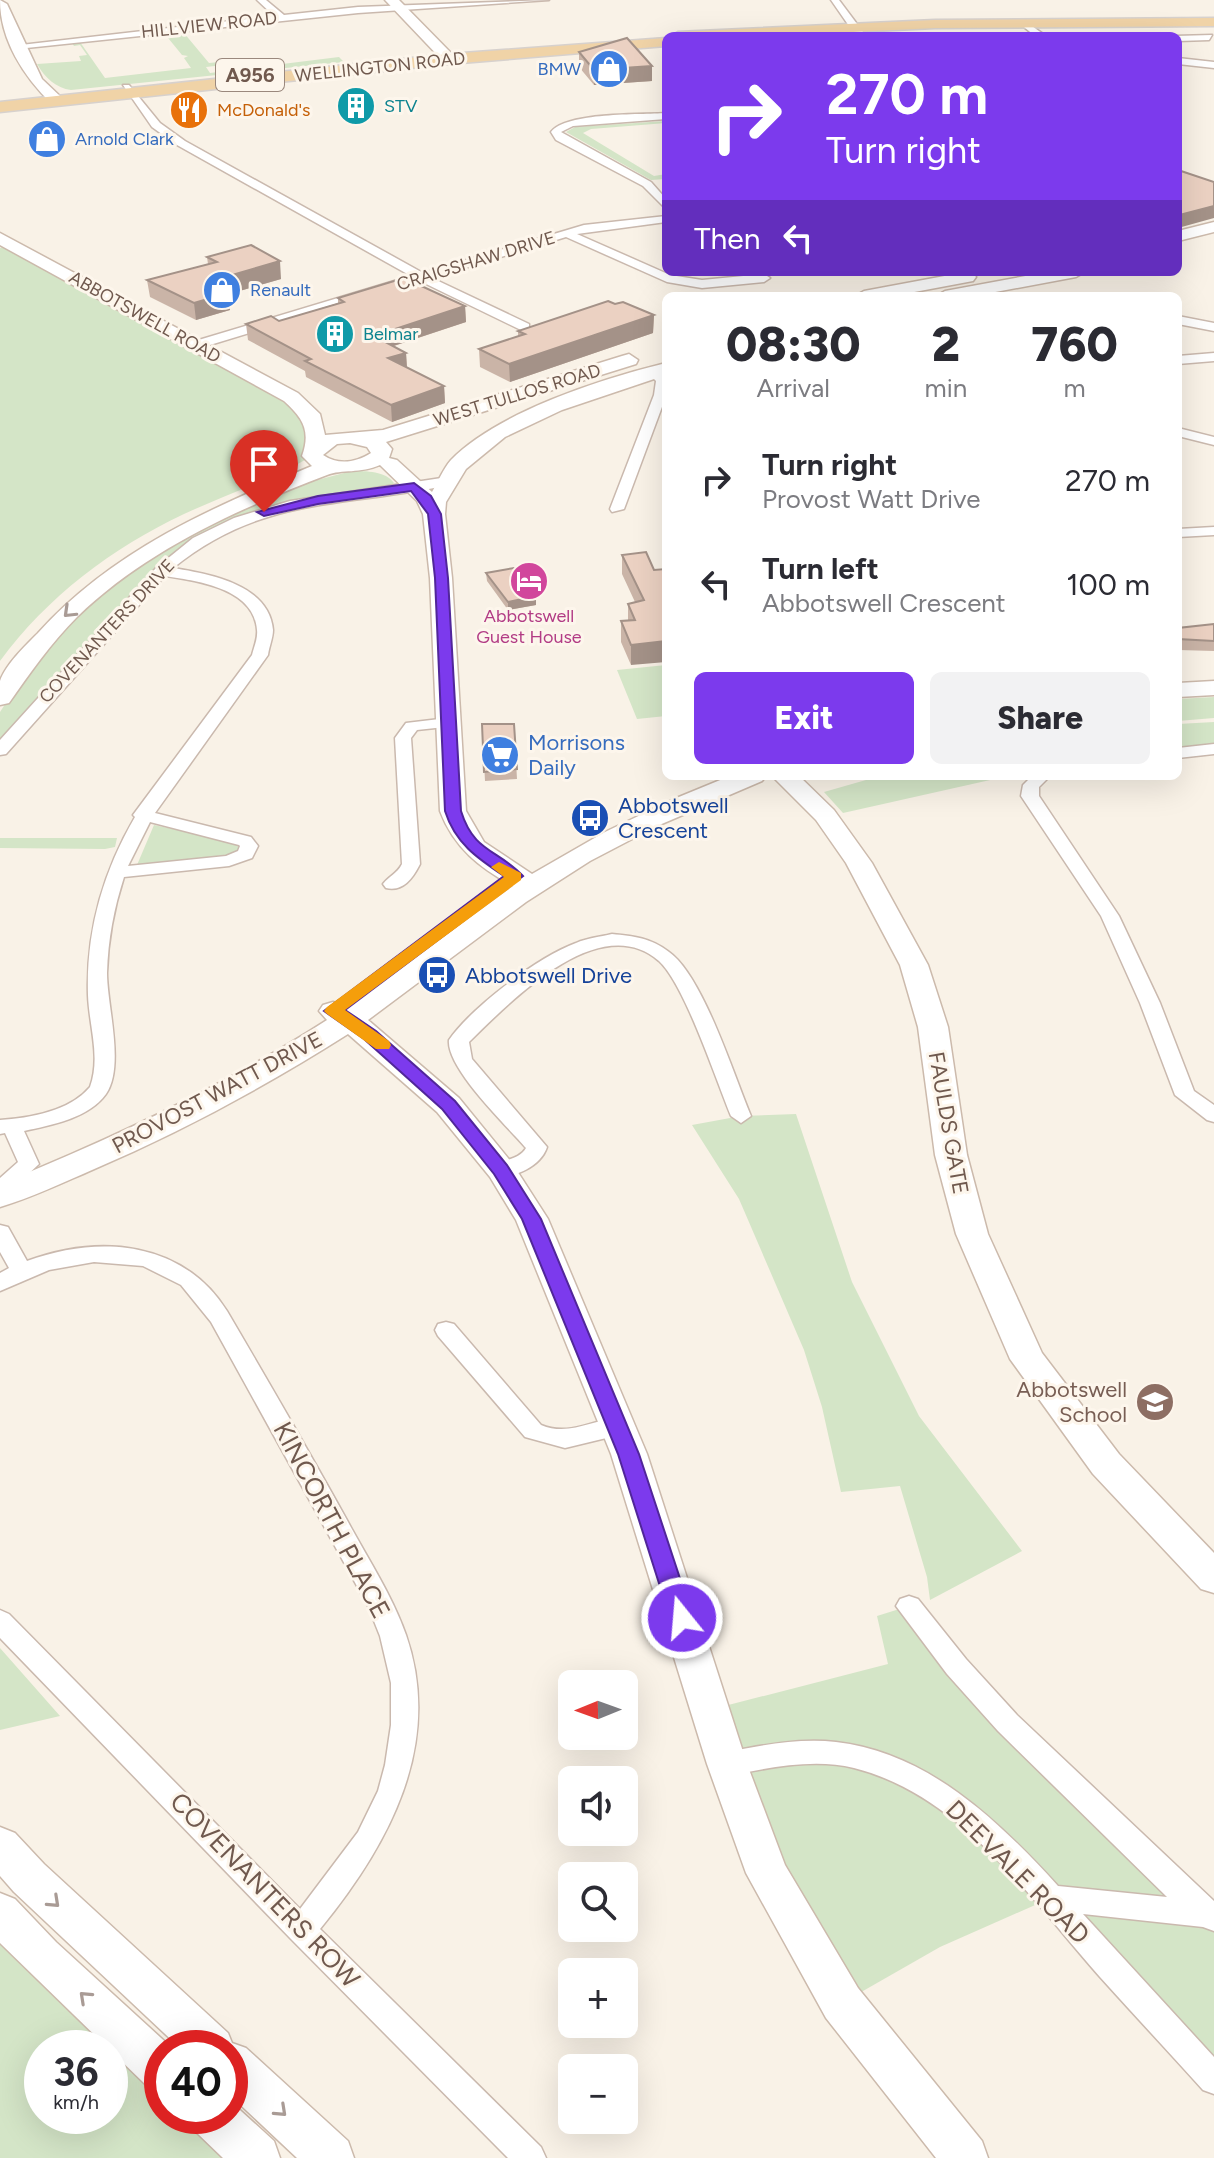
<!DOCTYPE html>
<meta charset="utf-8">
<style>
:root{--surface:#fff;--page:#f2f2f3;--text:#2b2b33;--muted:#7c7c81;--accent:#7c3aed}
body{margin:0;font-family:Figtree,sans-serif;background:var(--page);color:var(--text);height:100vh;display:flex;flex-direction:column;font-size:30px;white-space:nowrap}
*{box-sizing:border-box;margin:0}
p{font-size:26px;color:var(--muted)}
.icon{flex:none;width:44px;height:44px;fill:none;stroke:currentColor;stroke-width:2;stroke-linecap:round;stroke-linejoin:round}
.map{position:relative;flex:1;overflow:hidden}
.side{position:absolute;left:662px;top:292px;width:520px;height:488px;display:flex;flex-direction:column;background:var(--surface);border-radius:12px;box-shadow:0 8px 32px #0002}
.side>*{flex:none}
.banner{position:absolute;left:662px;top:32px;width:520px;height:244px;border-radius:12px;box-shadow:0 8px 32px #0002;background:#7c3aed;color:#fff;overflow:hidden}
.needle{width:52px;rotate:269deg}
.fabs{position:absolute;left:558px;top:1670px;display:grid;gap:16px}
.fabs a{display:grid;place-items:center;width:80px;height:80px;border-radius:12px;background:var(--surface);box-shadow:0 8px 32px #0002;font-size:40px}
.speed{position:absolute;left:24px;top:2030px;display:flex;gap:16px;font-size:40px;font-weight:700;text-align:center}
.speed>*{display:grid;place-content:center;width:104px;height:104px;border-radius:50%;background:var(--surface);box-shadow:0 8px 32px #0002;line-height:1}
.speed small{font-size:20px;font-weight:400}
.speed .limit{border:12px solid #d22;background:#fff;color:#111}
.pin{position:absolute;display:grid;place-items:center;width:68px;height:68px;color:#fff;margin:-82px -34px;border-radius:50% 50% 50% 0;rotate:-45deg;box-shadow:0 0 8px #0007}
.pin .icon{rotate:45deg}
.me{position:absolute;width:88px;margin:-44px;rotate:343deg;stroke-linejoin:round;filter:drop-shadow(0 0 6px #0008)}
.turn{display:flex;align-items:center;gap:28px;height:168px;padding:0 32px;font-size:36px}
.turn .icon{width:104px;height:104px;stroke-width:2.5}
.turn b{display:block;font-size:56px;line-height:68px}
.then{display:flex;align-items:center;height:76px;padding:0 32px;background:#0003;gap:16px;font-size:30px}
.eta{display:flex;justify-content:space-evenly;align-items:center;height:136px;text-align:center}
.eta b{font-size:48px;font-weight:800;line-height:56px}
.action{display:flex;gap:16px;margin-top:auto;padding:16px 32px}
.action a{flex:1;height:92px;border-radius:12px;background:var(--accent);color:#fff;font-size:32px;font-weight:800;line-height:92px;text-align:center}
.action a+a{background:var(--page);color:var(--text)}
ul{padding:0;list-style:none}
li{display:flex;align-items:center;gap:24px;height:104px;padding:0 32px}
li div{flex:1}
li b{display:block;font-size:30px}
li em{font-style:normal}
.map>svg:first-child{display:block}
</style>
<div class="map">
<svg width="1214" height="2158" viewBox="0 0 1214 2158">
<rect width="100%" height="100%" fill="#f9f2e7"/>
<path fill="#d4e5c7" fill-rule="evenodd" d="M240 25 184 33 209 63 230 61 232 64 206 67 210 73 339 57 344 62 71 90C56 88 45 78 37 64L81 61 79 56 87 55 80 45 74 46 72 43 80 42 105 78 191 68 184 58 188 56 182 55 164 33Z
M666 121V123L591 129 583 133 654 176 666 174V179L651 180 566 132 575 127Z
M11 244 302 406 312 456C271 480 227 494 184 514 112 548 47 597 0 661V248Z
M352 471C366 471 386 471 394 483L385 489C318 494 250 503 192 539 171 552 155 570 138 588 89 637 46 691 0 742V712L30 666 77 611 156 550 290 487Z
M666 665V716L637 719 617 670Z
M1214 697V718L1178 721V699Z
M1214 722V744L1182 748 1178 743V724Z
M880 776H1019L1020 777 1008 776 843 813 824 792Z
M154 825 239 843 241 849 225 856 137 865Z
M0 838H117L115 847 105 849 0 848Z
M796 1114 852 1282 919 1416 1022 1551 930 1600 927 1577 900 1486 841 1492 822 1407 804 1350 739 1199 692 1125 741 1116Z
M909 1606 1214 1918V2079L1051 1898 940 1947 842 2003 709 1710 888 1664 877 1616Z
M0 1648 60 1716 0 1730Z
M0 1913 162 2069V2116H212L257 2158H0ZM42 2048H110V2116H42Z"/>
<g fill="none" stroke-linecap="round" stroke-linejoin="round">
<defs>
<path id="street" d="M257 0H266L284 15 358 7 549 0 358 13 17 49 12 46 274 16Z
M831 0H839L866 36H856Z
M1029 24 1046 36H1035L1024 27Z
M1212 35 1209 40 1178 41V36H1175Z
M1178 58 1214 62V68L1178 64Z
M123 85H129L160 123 185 141 423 273 584 225 666 216V222L577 234 670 275 702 280 764 274 770 278 764 282 702 288 667 282 566 237 432 278 529 324V330H521L420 281 200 348H192V342L411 276 177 145 152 127Z
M666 113V119L573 126 561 132 651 182 666 199V209L643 186 556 140 551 132C566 112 640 115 666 113Z
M1178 316 1214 323V331L1178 324Z
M1214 353V361L1178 364V356Z
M654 369 666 377V396L624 509 612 512 610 509 654 395 656 381 648 373Z
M1178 428 1214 437V445L1178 436Z
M448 477 455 481 453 484C347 508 264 494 173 568 209 574 269 584 273 630 273 638 269 647 268 655L155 813 251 837 258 846 252 858 229 866 124 877C114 908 108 939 107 973 107 1006 125 1066 106 1094 89 1118 52 1125 24 1131L39 1164 7 1194 0 1196V1178L18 1162 5 1133 0 1134V1120C30 1118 70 1111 90 1087 101 1057 89 1026 88 995 86 931 103 872 135 817L133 815 252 655C254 647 258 638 257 630 254 588 197 581 165 576L6 754 0 755V740L156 568 193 538 234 518 290 501ZM150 822 239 845 240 846 238 851 226 856 128 866Z
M1214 527V535L1178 537V529Z
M448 718 456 723 454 726 417 730 411 738 420 864C413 878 403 892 386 888L383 884C389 876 397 874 402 864L395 738 406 723Z
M1214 744V754L1178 758V748Z
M1032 776H1050L1039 787V796L1119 916 1160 1003 1194 1091 1214 1105V1122L1207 1120 1175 1095 1140 1003 1101 916 1021 796 1023 785Z
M612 934C634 936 651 938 669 952 703 976 734 1076 751 1116L741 1123 731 1116C716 1080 685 985 659 961 599 909 510 1002 469 1042L472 1059 547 1147C541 1166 513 1180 494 1175L491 1170C499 1158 518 1162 526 1148 507 1126 446 1068 449 1040 472 1007 538 957 576 943 587 938 600 937 612 934Z
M0 1225 8 1227 27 1261C100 1234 183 1241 227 1311 268 1381 309 1451 348 1522 368 1559 392 1595 406 1635 444 1745 388 1846 320 1929L541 2147 546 2158H508L291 1939 0 1638V1610L9 1614 300 1909 358 1832 378 1791 385 1765 391 1725V1683L380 1636 368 1606 211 1322 181 1285 143 1266 94 1262 49 1270 0 1291V1273L9 1268 0 1252Z
M446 1322 454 1324 541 1425C574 1439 601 1412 627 1421L631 1427 627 1433 565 1448 525 1437 438 1336 435 1330 438 1324Z
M909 1596 918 1599 966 1659 1017 1715 1214 1901V1931L1203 1927 1083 1914 1214 2057V2094L1203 2090C1169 2052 1134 2015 1100 1977 1031 1899 961 1795 854 1768 813 1758 768 1768 727 1776L717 1772 713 1764 717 1756 727 1752C763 1745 800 1738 836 1742 927 1752 999 1821 1058 1886L1167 1897 998 1731 947 1674 896 1606 900 1599Z"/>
<path id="secondary" d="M0 0 7 4 42 79 62 98V104H52C24 77 0 40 0 0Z
M385 0H399L454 56V62H444Z
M1214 222V232L1178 241V231Z
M0 233 298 393 320 414 325 435 383 430 622 356 629 354 638 360 636 364 386 442 392 449 389 458 397 460 432 492C438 482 443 469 451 460 498 412 601 379 666 363V375L562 410 505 437 466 469 446 502 445 514 452 578 466 811 484 842 532 874 605 832 674 799 730 776H766L762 781 657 826 590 861 526 902 368 1020 459 1098 512 1163 548 1219 647 1454 747 1764 785 1865 858 1988 982 2141 988 2158H936L826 2018 746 1873 707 1764 611 1454 516 1220 490 1177 437 1112 348 1034C266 1086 181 1132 92 1170 62 1183 31 1198 0 1207V1184C114 1138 224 1086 327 1020L319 1011 323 1005 333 1002 348 1007 513 886C480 868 454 848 440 811L430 578 423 514 417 501 380 465C360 474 342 469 327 475 238 509 146 550 77 617 51 643 30 673 9 703L0 705C0 698 0 687 0 681 6 664 26 645 38 633 113 550 211 508 312 466L302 456C311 431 303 418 284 401L0 245ZM350 443 367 447 371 453C355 463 338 465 323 455L337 444Z
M966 272 973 273 976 277 973 281 893 296H855L864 291Z
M1047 272H1085L1076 277 974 296H936L945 291Z
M1214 681V695L1178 697V683Z
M772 776H799L834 810 872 863 928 965 948 1027 967 1155 988 1234 1042 1353 1119 1454 1214 1553V1593L1201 1589 1093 1474 1010 1359 956 1234 935 1155 918 1027 900 965 846 863 816 820Z
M0 1827 15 1833 44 1864 228 2033 232 2043 246 2048 348 2141 354 2158H297L230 2095V2048H180L14 1892 0 1876Z
M0 1893 15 1899 56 1942 172 2048H162V2091L146 2085 0 1943Z
M230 2101 274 2141 280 2158H223L196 2132 189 2116H230Z"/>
<path id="primary" d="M1214 18V26L935 28 772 36H671L678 32 935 20Z
M666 38V46L449 64 0 112V102L449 54Z"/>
</defs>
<use href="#street" stroke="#cab9ae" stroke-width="3"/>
<use href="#secondary" stroke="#ccbaac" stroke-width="3"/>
<use href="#primary" stroke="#d7d1cd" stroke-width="3"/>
<use href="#street" fill="#fff" fill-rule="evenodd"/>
<use href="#secondary" fill="#fff" fill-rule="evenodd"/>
<use href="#primary" fill="#f0d3a7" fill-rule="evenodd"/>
</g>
<path fill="#cab4a7" d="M579 52 652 81 594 85 579 67Z
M207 257 281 279 229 294 230 310 196 320 150 297 147 280 208 264Z
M338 298 465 306 466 322 394 346 406 353 407 368 444 386 445 403 392 422 306 377 305 371 248 340 246 324 279 321 338 303Z
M615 304 654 315 653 333 510 382 480 367 479 349 518 336V331Z
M622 555 654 570 631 665 621 642V621H628V604L635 602 622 574Z
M486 573 536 605 508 610 487 581Z
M1214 624V651L1178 650V628Z
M482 724H514L517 779 485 781Z"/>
<path fill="#a49288" d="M652 66V81L594 85V70Z
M1214 206V218L1178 228V217L1179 215Z
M280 261 281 279 229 294 230 310 196 320 194 303 208 282Z
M465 306 466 322 375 352 374 336Z
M654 315 653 333 510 382 509 364Z
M406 353 407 369 388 358Z
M444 386 445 403 392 422 391 405Z
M536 596V605L508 610V602Z
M666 641V662L631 665V645Z"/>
<path fill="#ebd1c2" stroke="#a49288" stroke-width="2" d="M627 38 652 66 594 70 579 52Z
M1178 170 1214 182V206L1179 215 1178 217Z
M251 245 280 261 208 282 228 293 194 303 147 280 217 262 207 257Z
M404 278 465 306 374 336 406 353 388 358 444 386 391 405 305 361 311 359 246 324 271 316 279 321 344 302 338 298Z
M608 301 615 304 623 302 654 315 509 364 479 349 525 334 518 331Z
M646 552 654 570 666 569V641L631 645 621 621 635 620 628 604 644 600 622 555Z
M514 568 536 596 508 602 486 573Z
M1214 624V641L1178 639V628Z
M482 724H514L517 769 484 772Z"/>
<defs><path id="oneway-chevron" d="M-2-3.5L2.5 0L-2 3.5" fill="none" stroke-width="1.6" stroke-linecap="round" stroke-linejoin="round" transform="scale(2)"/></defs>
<g stroke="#a99b95">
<use href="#oneway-chevron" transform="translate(69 612) rotate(136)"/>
<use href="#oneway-chevron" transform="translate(54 1902) rotate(43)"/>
<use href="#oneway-chevron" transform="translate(85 1997) rotate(-137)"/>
<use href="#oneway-chevron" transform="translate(281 2111) rotate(43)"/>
</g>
<path fill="#7c3aed" stroke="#51269a" stroke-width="2" d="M414 483 431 496 441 514 448 578 461 811C474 853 498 849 523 876L345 1010 376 1031 455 1101 507 1165 541 1219 639 1454 693 1618 690 1625 682 1627 673 1625 670 1618 618 1454 522 1219 494 1174 442 1109 364 1039 324 1011 504 876C477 858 455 843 445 811L435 578 428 514 411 491 318 504 264 516 257 512 318 496Z"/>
<path fill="#f59e0b" d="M499 862 521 873V880L345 1010 389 1041 391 1045 389 1049H376L327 1014 324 1011 327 1007 504 877 491 867Z"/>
<defs>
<symbol id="shop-disc" viewBox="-11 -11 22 22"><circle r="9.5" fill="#3f7fe0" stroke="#fdf6ec"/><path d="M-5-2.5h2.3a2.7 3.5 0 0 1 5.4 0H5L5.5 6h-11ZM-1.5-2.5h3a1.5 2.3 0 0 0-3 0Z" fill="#fff"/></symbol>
<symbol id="building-disc" viewBox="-11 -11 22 22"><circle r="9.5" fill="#0f9aa8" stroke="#fdf6ec"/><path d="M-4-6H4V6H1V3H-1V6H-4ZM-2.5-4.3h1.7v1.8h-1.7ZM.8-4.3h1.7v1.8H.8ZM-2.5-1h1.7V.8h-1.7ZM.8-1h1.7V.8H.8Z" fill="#fff"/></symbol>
<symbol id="restaurant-disc" viewBox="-11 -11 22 22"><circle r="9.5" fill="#e8710a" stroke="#fdf6ec"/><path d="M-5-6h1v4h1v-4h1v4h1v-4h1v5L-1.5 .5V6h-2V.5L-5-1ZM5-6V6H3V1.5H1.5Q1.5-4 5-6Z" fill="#fff"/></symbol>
<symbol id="hotel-disc" viewBox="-11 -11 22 22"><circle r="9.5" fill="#d1479c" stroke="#fdf6ec"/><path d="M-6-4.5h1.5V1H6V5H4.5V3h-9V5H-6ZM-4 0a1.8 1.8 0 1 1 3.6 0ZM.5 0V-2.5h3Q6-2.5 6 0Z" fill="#fff"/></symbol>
<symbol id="supermarket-disc" viewBox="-11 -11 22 22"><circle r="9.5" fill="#3f7fe0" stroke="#fdf6ec"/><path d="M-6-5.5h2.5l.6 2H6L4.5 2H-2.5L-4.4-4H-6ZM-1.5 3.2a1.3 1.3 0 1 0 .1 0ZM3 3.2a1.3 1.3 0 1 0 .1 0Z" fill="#fff"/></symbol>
<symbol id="bus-disc" viewBox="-11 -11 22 22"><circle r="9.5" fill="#1a4fb4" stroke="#fdf6ec"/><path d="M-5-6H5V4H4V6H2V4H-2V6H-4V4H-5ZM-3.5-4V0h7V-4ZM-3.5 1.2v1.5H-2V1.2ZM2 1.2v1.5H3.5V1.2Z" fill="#fff"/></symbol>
<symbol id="school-disc" viewBox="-11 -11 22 22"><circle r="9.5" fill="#8d6e63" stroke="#fdf6ec"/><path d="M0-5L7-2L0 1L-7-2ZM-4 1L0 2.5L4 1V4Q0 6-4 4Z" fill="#fff"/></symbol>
</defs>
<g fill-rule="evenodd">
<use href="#shop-disc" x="587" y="47" width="44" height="44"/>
<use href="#building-disc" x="334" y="84" width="44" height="44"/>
<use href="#restaurant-disc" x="167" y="88" width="44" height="44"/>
<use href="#shop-disc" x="25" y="117" width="44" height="44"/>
<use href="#shop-disc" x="200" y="268" width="44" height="44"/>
<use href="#building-disc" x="313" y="312" width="44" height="44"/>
<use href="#hotel-disc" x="507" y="559" width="44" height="44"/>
<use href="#supermarket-disc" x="478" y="733" width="44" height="44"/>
<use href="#bus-disc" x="568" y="796" width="44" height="44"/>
<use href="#bus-disc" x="415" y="953" width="44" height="44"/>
<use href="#school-disc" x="1133" y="1380" width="44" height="44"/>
</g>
<g text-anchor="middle" stroke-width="6" stroke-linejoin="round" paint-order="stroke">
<g font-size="18" fill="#70594e" stroke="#fdf6ec">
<text transform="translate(209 25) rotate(-6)" y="6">HILLVIEW ROAD</text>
<text transform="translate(380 67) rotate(-6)" y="6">WELLINGTON ROAD</text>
<text transform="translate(476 261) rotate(-17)" y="6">CRAIGSHAW DRIVE</text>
<text transform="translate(145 317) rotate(29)" y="6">ABBOTSWELL ROAD</text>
<text transform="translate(517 395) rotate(-17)" y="6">WEST TULLOS ROAD</text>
<text transform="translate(107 631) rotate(-47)" y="6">COVENANTERS DRIVE</text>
</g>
<g font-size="18" fill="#366cbe" stroke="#fdf6ec" text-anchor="start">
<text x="581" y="75" text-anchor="end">BMW</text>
<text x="75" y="145">Arnold Clark</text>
<text x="250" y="296">Renault</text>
</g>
<g font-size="18" fill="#0d838f" stroke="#fdf6ec" text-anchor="start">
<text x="384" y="112">STV</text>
<text x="363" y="340">Belmar</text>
</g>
<g font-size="18" fill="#c56008" stroke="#fdf6ec" text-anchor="start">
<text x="217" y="116">McDonald's</text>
</g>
<g font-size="18" fill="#b23c85" stroke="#fdf6ec">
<text x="529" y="622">Abbotswell<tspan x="529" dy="21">Guest House</tspan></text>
</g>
<rect fill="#fdf6ec" stroke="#9a887d" stroke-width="2" x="216" y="59" width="68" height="32" rx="6"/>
<g font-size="20" font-weight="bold" fill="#70594e">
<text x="250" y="82">A956</text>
</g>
<g font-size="22" fill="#366cbe" stroke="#fdf6ec" text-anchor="start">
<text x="528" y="750">Morrisons<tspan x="528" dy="25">Daily</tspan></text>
</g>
<g font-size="22" fill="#164399" stroke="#fdf6ec" text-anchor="start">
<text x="618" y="813">Abbotswell<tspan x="618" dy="25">Crescent</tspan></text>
<text x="465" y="983">Abbotswell Drive</text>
</g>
<g font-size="22" fill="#70594e" stroke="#fdf6ec">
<text transform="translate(217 1092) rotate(-28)" y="8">PROVOST WATT DRIVE</text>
<text transform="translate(949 1123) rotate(80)" y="8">FAULDS GATE</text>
</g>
<g font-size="22" fill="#785e54" stroke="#fdf6ec" text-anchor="end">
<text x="1127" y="1397">Abbotswell<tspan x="1127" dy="25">School</tspan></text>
</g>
<g font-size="26" fill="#70594e" stroke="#fdf6ec">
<text transform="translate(332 1520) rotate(62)" y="9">KINCORTH PLACE</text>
<text transform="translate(1018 1872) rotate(45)" y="9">DEEVALE ROAD</text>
<text transform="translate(265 1890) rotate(46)" y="9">COVENANTERS ROW</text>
</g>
</g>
</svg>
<div class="fabs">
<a><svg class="needle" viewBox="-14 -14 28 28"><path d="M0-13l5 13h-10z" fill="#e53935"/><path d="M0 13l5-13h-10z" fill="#7c7c81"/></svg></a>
<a><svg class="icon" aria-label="sound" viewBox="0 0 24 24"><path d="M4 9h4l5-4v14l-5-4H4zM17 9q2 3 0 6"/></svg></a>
<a><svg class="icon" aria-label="search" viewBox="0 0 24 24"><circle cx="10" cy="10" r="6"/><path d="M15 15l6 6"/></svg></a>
<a>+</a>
<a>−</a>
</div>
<div class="speed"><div>36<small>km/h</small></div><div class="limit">40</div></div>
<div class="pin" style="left:264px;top:512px;background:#d93025"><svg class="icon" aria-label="arrive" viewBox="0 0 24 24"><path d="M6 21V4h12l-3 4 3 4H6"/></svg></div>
<svg class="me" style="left:682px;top:1618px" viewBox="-20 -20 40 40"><circle r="17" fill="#7c3aed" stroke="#fff" stroke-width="3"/><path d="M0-11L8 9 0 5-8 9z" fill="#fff"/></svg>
<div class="banner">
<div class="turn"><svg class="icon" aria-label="right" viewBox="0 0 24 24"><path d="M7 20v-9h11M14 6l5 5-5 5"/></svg><div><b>270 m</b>Turn right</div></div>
<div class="then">Then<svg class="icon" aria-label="left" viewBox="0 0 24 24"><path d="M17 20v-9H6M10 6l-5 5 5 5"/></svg></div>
</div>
<section class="side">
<div class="eta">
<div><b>08:30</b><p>Arrival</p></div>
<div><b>2</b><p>min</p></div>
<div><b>760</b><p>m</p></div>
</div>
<ul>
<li><svg class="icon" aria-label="right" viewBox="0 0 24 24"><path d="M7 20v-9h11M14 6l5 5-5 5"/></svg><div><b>Turn right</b><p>Provost Watt Drive</p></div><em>270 m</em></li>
<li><svg class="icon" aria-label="left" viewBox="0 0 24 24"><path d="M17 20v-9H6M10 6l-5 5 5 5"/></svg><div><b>Turn left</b><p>Abbotswell Crescent</p></div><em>100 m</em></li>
</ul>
<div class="action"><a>Exit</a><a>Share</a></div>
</section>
</div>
